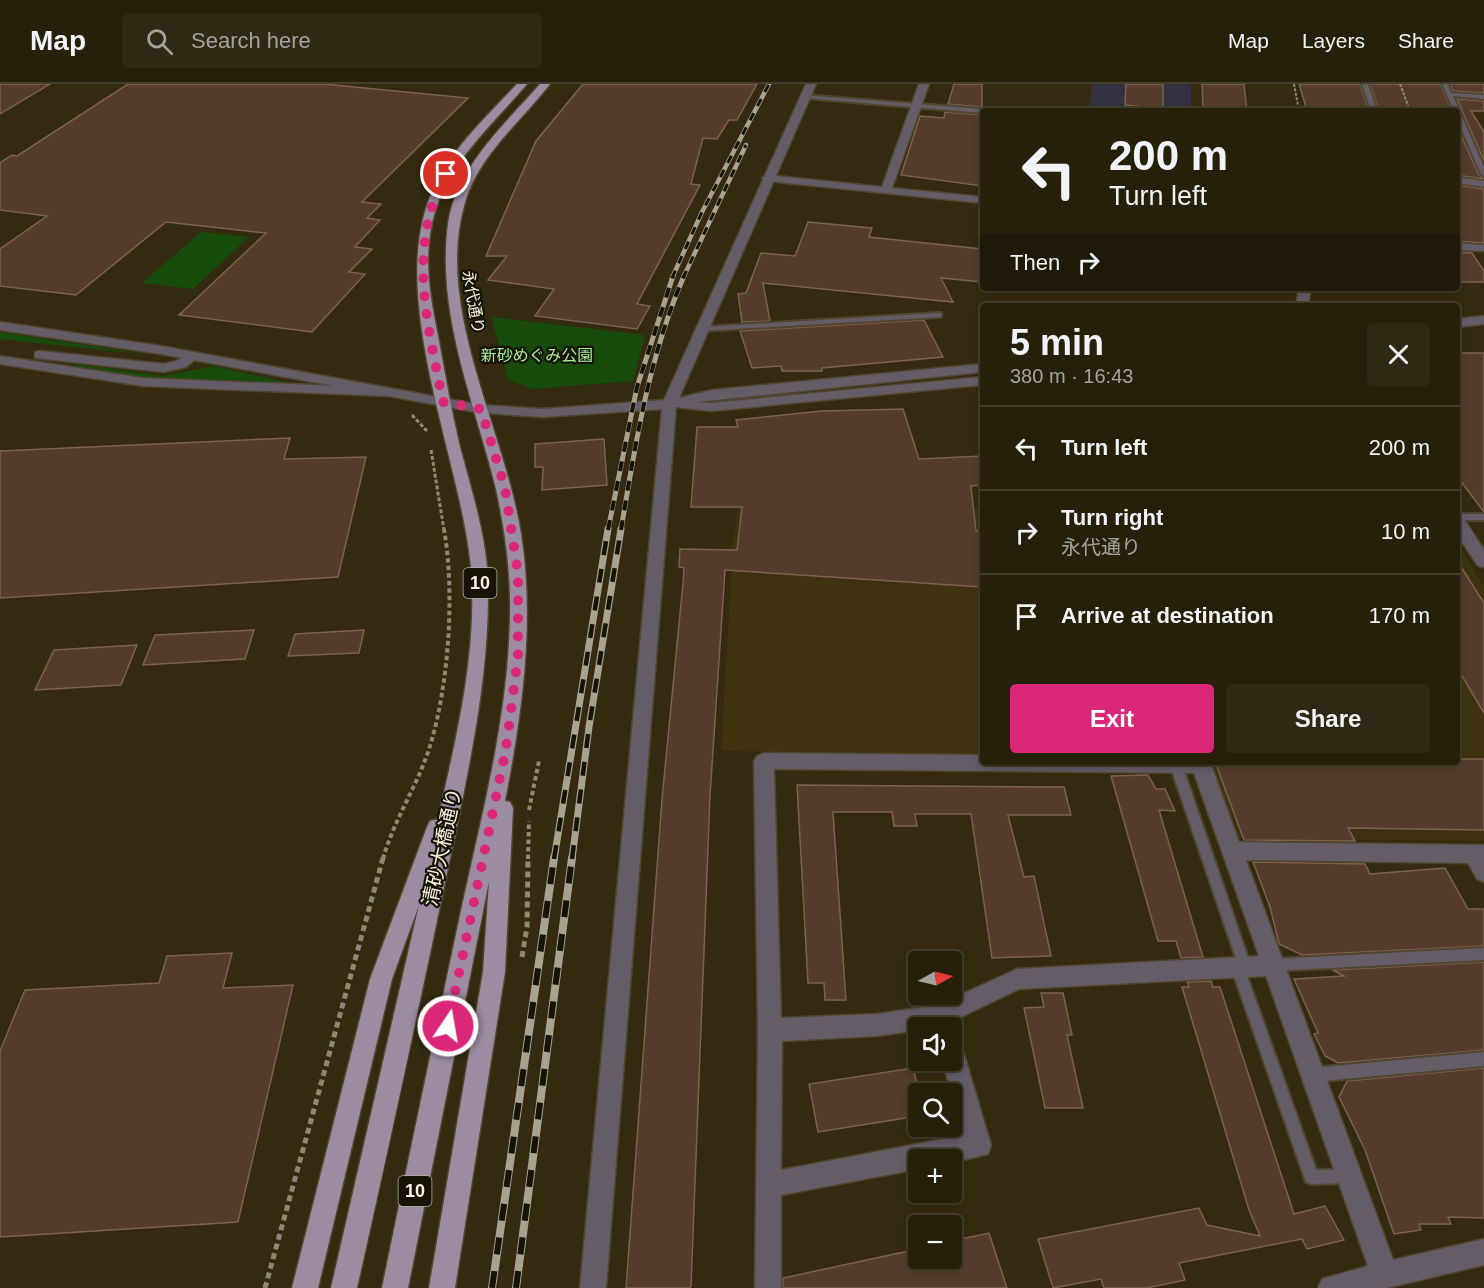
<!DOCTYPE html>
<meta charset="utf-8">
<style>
:root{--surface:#26200b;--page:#2e2814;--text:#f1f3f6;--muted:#a4a39d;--line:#423e2c;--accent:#db2777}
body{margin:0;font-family:Arial,"Noto Sans JP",sans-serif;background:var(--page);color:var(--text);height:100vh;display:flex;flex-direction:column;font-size:22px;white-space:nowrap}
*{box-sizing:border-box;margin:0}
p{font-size:20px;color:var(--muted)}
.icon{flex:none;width:33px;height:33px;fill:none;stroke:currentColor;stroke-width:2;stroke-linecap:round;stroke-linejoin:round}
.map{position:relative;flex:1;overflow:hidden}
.details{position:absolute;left:980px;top:219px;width:480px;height:462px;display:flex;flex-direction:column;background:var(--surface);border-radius:6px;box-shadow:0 3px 9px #0003,0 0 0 2px var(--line)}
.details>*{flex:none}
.guide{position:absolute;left:980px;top:24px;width:480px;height:183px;border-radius:6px;box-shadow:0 3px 9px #0003,0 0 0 2px var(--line);background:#26200b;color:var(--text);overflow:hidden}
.needle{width:39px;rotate:82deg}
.controls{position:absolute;left:908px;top:867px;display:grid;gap:12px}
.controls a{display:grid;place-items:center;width:54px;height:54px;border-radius:6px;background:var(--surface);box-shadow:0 3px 9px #0003,0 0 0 2px var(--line);font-size:30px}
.pin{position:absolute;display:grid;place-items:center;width:51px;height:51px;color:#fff;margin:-26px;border:3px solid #fff;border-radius:50%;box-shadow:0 2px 6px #0007}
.me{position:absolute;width:66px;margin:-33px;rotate:12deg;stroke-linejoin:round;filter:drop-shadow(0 0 4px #0008)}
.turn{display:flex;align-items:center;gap:21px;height:126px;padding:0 30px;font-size:27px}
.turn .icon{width:78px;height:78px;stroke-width:2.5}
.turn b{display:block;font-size:42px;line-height:51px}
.then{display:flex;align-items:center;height:57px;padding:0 30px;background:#0003;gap:12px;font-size:22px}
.round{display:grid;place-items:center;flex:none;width:63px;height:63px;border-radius:6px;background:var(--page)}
.overview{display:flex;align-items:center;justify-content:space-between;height:102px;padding:0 30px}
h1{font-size:36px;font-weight:700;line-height:45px}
.button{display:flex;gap:12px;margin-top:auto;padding:12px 30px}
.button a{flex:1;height:69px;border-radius:6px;background:var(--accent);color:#fff;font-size:24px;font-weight:700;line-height:69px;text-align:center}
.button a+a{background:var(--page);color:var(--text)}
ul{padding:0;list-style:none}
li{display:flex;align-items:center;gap:18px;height:84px;padding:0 30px;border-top:2px solid var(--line)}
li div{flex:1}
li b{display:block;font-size:22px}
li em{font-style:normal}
header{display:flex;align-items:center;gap:36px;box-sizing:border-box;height:84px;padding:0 30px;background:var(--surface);border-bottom:2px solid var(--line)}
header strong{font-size:28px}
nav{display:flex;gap:33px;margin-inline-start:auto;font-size:21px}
.search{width:420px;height:54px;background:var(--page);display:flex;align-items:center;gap:15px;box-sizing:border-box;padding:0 21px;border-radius:6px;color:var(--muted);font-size:22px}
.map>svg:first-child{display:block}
</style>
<header>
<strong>Map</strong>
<div class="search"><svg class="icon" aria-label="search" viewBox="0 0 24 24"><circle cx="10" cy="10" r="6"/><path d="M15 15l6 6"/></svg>Search here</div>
<nav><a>Map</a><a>Layers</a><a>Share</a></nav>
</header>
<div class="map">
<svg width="1484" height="1204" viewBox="0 0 1484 1204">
<rect width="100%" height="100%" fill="#332a0f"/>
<path fill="#343041" d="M1092 0H1191V27L1089 25Z"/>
<path fill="#3e330e" d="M739 414 982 425V670L721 667 733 457Z
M1457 459 1484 503V757L1235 754 1210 678H1456Z"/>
<path fill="#164b0b" d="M201 148 249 153 193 205 142 199Z
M491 233 645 251 633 297 532 305 508 295Z
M0 248 150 271 0 255Z
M76 280 163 292 214 282 299 301 157 295 72 283Z"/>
<path fill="#563c2d" stroke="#7e6151" stroke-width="1.5" d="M0 0H50L0 30Z
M128 0H324L468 14 362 118 381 120 367 134 380 136 355 163 372 165 349 188 365 190 312 248 179 231 266 149 166 138 76 211 0 202V165L47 132 0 126V79L12 71 17 72Z
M583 0H757L737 36H729L717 55 703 54 691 100 700 101 637 220 650 222 637 245 535 232 554 205 488 196 507 172H486L536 57Z
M954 0H982V23L948 20Z
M1126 0H1163V25L1125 21Z
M1202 0H1244L1247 27H1203Z
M1299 0H1360L1369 27H1307Z
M1370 0H1440L1452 27H1379Z
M1450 0H1484V9L1453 7Z
M1457 15 1484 17V27H1471L1484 48V77Z
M945 28 982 31V102L901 91 920 32 944 34Z
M1456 40 1479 91 1484 95 1456 91Z
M1456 101 1484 105V159L1456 157Z
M808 138 872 144 869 153 982 165V198L941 194 953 218 763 199 770 237 742 238 738 210 746 209 761 169 795 172Z
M1456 168 1472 169 1484 187V198H1456Z
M924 236 943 273 822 284V287H782L781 282 752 284 740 247Z
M1456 269H1484V428L1456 391Z
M903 325 919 375 982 372V401L971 402 976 447H982V503L725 486 710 712 691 1202 690 1204H626L662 715 683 499 684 484 679 483 680 465 737 466 742 423H691L697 343H738L736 336 821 327Z
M290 354 284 375 366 373 338 493 0 514V367Z
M604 355 607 401 542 406 543 383H535V360Z
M1456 475 1484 519V629L1456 582Z
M254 546 245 575 143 581 155 551Z
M364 546 359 569 288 572 295 550Z
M137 561 121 601 35 606 54 566Z
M1456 675H1484V746L1348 744 1355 757 1244 756 1215 678H1456Z
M1148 691 1156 705H1165L1175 727 1159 726 1203 873 1181 874 1176 857H1158L1111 692Z
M797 701 1064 703 1071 731H1008L1024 793 1034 792 1051 872 992 874 971 730H915L917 742H894L892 728H833L846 916H825L824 899H808Z
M1253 778 1365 780 1370 790 1445 784 1468 825H1484V862L1302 871 1279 860 1270 823Z
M232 869 223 904 293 901 238 1138 0 1153V967L25 906 159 899 167 872Z
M1484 878V966L1338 979 1325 972 1314 950 1318 949 1294 895 1344 892 1333 886Z
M1211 897 1213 903H1220L1294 1130 1325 1122 1344 1156 1307 1165 1302 1155 1179 1179 1185 1196 1147 1204H1104L1101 1195 1053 1204 1038 1155 1199 1124 1207 1141 1260 1152 1249 1126 1182 903H1189L1187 898Z
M1041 909H1063L1072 951H1067L1083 1024H1045L1024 924 1044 923Z
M913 984 918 1004V1032L818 1048 809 1000Z
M1484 984V1134L1448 1133 1451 1140H1419L1421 1146 1394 1150 1365 1066 1339 1013 1347 997Z
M989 1149 1007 1204H783V1194L918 1165V1174H951V1157Z"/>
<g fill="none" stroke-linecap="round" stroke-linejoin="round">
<defs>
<path id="service" d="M1362 0H1368L1377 27H1371Z
M1442 0H1448L1451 9 1484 11V15L1453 12 1484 83V92L1481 90 1456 33V27H1454Z
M803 11 982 25 985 27 982 29 805 14 802 12Z
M938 229H941V233L702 247 698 245 702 243Z
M1456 430H1484V436H1456Z
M1172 678H1180L1182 681 1251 883 1250 887 1246 889 1316 1086 1348 1085 1353 1087 1355 1092 1353 1097 1348 1099 1311 1100 1306 1098 1231 883 1232 879 1237 877 1170 681Z
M1484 864V876L1272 887 1267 885 1266 881 1267 877 1272 875Z
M1484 968V982L1312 998 1307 996 1305 991 1307 986 1312 984Z"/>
<path id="minor" d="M919 0H929L892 104 982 113V119L767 97 762 94 767 91 882 103Z
M1456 93 1484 97V103L1456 99Z
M1456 159 1484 161V167L1456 166Z
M40 267 164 280 176 277 192 268 199 272 186 283 164 288 35 274V268Z
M0 272 143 294 387 304 394 308 387 312 143 302 0 280Z
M764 669 982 671V678H1210L1239 758 1484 761V798L1477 795 1468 779 1246 776 1393 1176 1484 1155V1181L1387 1204H1318L1322 1195 1368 1182 1266 892 1019 905 940 943 918 944V946L877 952 782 957 781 1086 964 1051 942 976H951V956L959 959 963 967 991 1061 988 1070 951 1079V1076H918V1085L781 1111V1204H755L758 946 754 677 757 672ZM774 685 1194 689 1259 872 1017 885 938 921 877 930 781 934Z"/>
<path id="tertiary" d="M806 0H816L679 314 712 306 982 280V288L697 318 711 319 982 293V301L711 327 676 323 606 1204H580L662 325 543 333 481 329 161 270 0 246V238L161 262 481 321 543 325 664 316Z
M1299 204H1311L1308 222H1296Z
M1484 232V240L1456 243V235Z
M1456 431 1462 432 1484 466V483L1478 482 1456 449Z"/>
<path id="primary" d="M517 0H527C489 45 441 84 431 145 424 180 431 217 438 252 445 289 451 326 460 363 472 409 488 456 488 505 489 605 464 705 444 803 416 937 387 1071 357 1204H331L419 821 392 895 318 1204H292L370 895 427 743 430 737 438 735C456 655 478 567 471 484 461 374 385 210 433 106 451 65 487 32 517 0Z
M540 0H550C520 39 477 72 464 122 435 226 505 347 521 450 535 539 522 629 505 717L510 718 513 724 505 888 455 1204H429L483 888 489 797 408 1204H382C408 1077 435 949 462 822 483 726 509 629 510 530 511 487 505 447 496 405 475 319 436 231 448 140 456 84 504 41 540 0Z"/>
</defs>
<use href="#service" stroke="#4f462d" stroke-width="4"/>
<use href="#minor" stroke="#4f462d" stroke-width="3"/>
<use href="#tertiary" stroke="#4f462d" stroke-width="3"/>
<use href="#primary" stroke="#4f462d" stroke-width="3"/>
<path stroke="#8f8872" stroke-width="2" stroke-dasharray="3 1.5" stroke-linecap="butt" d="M1294 0 1299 27
M1400 0 1410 27"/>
<path stroke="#8f8872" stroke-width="3" stroke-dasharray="4 2" stroke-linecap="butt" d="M412 331 427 347
M431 366 444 446"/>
<path stroke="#8f8872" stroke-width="4" stroke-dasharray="4.5 3" stroke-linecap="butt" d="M529 726 539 677
M383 775C394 735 418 701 430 662 449 600 455 508 444 445
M528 775 529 737"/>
<path stroke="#8f8872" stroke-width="5" stroke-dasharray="6 4" stroke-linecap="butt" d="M522 873 527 843 528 774
M265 1204 383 774"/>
<use href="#service" fill="#645c67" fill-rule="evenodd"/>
<use href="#minor" fill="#645c67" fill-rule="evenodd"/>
<use href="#tertiary" fill="#645c67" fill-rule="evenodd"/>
<use href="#primary" fill="#9c8ca2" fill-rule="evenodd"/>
<defs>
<path id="rail-far3" d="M672 194 702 128 769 0
M683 194 746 61"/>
<path id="rail-far2" d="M608 446 637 303 673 192
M621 446C635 361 649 272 684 192"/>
<path id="rail-far1" d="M554 775 608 445
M572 775 589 643 621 445"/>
<path id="rail" d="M492 1204 554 774
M516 1204 572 774"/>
</defs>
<use href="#rail-far3" stroke="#a9a28e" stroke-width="4.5"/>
<use href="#rail-far2" stroke="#a9a28e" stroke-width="5"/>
<use href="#rail-far1" stroke="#a9a28e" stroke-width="7"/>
<use href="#rail" stroke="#a9a28e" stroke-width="8"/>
<use href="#rail-far3" stroke="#171308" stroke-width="3" stroke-dasharray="8" stroke-linecap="butt"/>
<use href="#rail-far2" stroke="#171308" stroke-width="4" stroke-dasharray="10" stroke-linecap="butt"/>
<use href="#rail-far1" stroke="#171308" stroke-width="4.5" stroke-dasharray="14" stroke-linecap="butt"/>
<use href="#rail" stroke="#171308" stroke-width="6" stroke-dasharray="17" stroke-linecap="butt"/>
</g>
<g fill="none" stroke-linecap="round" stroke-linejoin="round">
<path stroke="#db2777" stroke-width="10" stroke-dasharray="0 18" d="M446 90C406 162 428 242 443 318L481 325 505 404 518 490V572L506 665 448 942"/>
</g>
<g text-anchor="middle" stroke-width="4.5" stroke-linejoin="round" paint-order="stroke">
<g font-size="16" fill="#f8f3e3" stroke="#171308">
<text transform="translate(474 218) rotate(80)" y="6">永代通り</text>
</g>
<g font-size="16" fill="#a5f098" stroke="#171308">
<text x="537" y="277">新砂めぐみ公園</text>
</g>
<g fill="#171308" stroke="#b4b0a1" stroke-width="1.5">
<rect x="463.5" y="484" width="33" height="30" rx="4.5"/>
<rect x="398.5" y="1092" width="33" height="30" rx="4.5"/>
</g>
<g font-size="18" font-weight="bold" fill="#f8f3e3">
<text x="480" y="505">10</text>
<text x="415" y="1113">10</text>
</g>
<g font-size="20" fill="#f8f3e3" stroke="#171308">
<text transform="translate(442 763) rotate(-78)" y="7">清砂大橋通り</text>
</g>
</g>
</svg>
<div class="controls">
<a><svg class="needle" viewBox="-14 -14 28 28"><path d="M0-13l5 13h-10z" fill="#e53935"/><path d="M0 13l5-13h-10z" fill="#a4a39d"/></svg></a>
<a><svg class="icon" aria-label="sound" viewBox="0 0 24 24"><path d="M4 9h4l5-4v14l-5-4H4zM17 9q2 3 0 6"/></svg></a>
<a><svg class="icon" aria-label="search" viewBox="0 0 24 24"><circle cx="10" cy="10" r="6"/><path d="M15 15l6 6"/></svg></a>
<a>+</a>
<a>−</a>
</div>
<div class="pin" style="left:446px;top:90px;background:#d93025"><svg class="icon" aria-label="arrive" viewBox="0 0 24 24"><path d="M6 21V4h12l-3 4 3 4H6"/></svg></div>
<svg class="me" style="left:448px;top:942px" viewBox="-20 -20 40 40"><circle r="17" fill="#db2777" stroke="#fff" stroke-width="3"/><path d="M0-11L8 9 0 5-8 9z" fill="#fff"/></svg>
<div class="guide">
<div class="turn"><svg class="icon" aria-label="left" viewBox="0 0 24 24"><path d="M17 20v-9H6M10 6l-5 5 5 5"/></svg><div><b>200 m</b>Turn left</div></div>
<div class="then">Then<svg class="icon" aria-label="right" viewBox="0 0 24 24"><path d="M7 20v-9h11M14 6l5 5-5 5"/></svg></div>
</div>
<section class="details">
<div class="overview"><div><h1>5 min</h1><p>380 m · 16:43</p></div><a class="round"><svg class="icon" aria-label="close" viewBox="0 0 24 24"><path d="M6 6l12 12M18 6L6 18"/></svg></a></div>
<ul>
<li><svg class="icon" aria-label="left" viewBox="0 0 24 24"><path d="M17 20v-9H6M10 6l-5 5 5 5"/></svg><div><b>Turn left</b></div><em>200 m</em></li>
<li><svg class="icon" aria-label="right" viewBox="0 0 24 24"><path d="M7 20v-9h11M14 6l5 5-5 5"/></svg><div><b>Turn right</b><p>永代通り</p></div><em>10 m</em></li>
<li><svg class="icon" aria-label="arrive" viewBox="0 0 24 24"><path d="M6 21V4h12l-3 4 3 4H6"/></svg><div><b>Arrive at destination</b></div><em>170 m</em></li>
</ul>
<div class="button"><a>Exit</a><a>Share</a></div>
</section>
</div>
